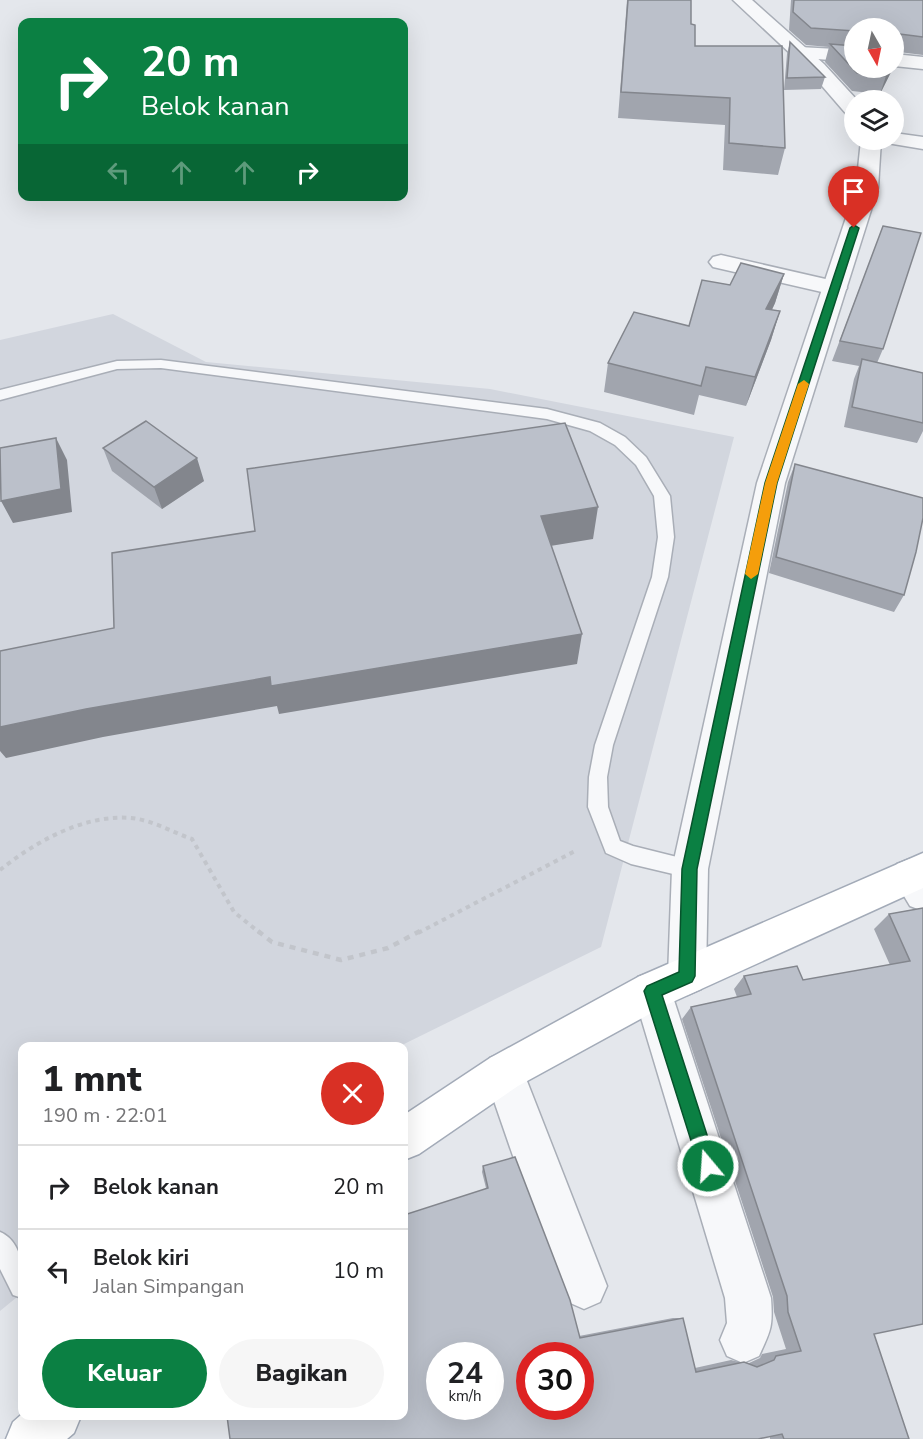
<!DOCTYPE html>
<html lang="id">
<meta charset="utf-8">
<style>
:root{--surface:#fff;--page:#f6f6f6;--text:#202124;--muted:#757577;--line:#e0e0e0;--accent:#0b8043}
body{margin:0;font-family:"Nunito Sans",sans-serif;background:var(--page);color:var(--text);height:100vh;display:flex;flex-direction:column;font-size:22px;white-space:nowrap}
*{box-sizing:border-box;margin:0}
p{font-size:20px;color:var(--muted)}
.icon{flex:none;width:33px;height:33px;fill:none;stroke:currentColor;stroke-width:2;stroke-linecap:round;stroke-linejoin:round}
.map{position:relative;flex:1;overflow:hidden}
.details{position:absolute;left:18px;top:1042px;width:390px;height:378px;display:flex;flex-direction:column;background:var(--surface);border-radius:12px;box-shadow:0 6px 24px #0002}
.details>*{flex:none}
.hud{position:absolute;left:18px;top:18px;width:390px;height:183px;border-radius:12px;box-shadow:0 6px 24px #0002;background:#0b8043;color:#fff;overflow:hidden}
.needle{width:39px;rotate:171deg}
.controls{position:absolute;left:844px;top:18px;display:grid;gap:12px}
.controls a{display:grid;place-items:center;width:60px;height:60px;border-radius:50%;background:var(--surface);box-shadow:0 6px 24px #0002;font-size:30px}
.speed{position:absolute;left:426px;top:1342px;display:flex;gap:12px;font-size:30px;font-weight:700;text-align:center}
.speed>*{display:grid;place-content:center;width:78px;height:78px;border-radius:50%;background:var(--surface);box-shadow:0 6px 24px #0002;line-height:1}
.speed small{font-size:15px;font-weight:400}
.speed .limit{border:9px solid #d22;background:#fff;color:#111}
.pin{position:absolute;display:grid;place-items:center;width:51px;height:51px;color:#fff;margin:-62px -26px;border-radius:50% 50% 50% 0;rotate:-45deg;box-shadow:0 0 6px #0007}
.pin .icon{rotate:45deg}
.me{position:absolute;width:66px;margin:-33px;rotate:342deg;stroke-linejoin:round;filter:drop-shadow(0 0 4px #0008)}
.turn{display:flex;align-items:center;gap:21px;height:126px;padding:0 24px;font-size:27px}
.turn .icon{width:78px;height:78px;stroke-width:2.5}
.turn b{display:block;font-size:42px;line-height:51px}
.lanes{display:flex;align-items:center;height:57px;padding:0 24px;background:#0003;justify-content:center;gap:30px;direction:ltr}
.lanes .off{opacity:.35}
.round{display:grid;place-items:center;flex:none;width:63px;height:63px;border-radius:32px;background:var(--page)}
.summary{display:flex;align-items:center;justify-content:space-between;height:102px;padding:0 24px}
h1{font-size:36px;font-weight:800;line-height:45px}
.cta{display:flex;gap:12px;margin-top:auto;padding:12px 24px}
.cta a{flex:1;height:69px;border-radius:36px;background:var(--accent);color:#fff;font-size:24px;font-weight:800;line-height:69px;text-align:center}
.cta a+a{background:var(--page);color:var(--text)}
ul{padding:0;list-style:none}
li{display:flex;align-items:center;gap:18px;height:84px;padding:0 24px;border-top:2px solid var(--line)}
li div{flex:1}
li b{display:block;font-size:22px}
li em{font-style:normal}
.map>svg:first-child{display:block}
</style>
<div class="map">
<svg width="923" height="1439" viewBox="0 0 923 1439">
<rect width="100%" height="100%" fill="#e4e7ec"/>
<path fill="#d2d6de" d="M113 314 206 362 490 389 734 437 601 947 398 1047H22V1293L0 1311V340Z"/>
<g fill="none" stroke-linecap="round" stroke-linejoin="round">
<defs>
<path id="service" d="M161 360 547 409 600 423 625 437 646 457 670 496 674 537 668 577 613 745 607 777 608 807 620 841 633 846 697 862 700 869 697 876 690 878 631 864 606 853 588 807 589 777 595 745 652 577 658 537 654 496 636 465 615 445 590 431 547 419 161 368 117 369 0 400V390L117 361Z
M0 1232C24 1242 24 1276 22 1298L13 1295 0 1269Z"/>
<path id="minor" d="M799 47 855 50V62L792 57 790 53 792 49Z
M894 54 923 57V69L894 66Z
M894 133 923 137V149L887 143 884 140H894Z
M721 255 843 283 847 288 843 293 835 295 713 267 709 262 713 257Z
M910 859 923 864V911L910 906 892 876 897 864Z
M652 972 666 977 671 991 771 1298C773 1327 771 1330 759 1356L743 1363 727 1356 720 1340 727 1323 725 1298 633 991 638 977Z
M504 1052 518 1058 607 1286 600 1302 584 1309 568 1302 532 1211 484 1072 490 1058Z"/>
<path id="tertiary" d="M733 0H752L824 64 857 100 855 118 848 116 810 72Z
M861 140H881L878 188 785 483 708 869 706 976 701 989 687 995 673 989 668 976 672 869 757 483 856 188Z"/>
<path id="primary" d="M923 853V888L666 1005 518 1086 419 1154 404 1160V1115L490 1058 638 977Z
M22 1414V1416H81L74 1433 67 1439H6L13 1422Z"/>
</defs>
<use href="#service" stroke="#a9aeb7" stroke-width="3"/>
<use href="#minor" stroke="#a9aeb7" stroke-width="3"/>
<use href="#tertiary" stroke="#a9aeb7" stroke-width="3"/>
<use href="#primary" stroke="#a3abb8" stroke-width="3"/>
<path stroke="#c2c5cb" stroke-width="4" stroke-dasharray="4.5 4.5" stroke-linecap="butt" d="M0 870C35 842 84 814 131 818 152 820 172 832 192 839L234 912 260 933
M418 933 577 850"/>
<path stroke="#c2c5cb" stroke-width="4.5" stroke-dasharray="6 6" stroke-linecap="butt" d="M258 931 272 942 341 960 388 948 420 931"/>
<use href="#service" fill="#f7f8fa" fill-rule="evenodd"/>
<use href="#minor" fill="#f7f8fa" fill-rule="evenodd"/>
<use href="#tertiary" fill="#f7f8fa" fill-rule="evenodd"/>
<use href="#primary" fill="#fff" fill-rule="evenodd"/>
</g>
<path fill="#a1a5ae" d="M627 0H691V24L695 46 785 148 778 175 723 170 725 125 618 118Z
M791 0H923V55L899 52 894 66V28H855V68H893L880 94 852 91 825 62 829 47 806 45 789 30Z
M790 42 825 77 821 89 784 90 787 54Z
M883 226V349L877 363 923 373V431L917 443 844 427 854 379 859 366 832 361Z
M784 274 775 303 772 310 780 311 771 340 746 406 699 395 694 415 604 392 608 363 689 326 730 285Z
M103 448 204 481 162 509 112 471Z
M795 464 904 595 894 612 769 573 788 482Z
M923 908 874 1334 909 1439H770V1436L404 1416 486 1188 482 1172 483 1166 579 1336 673 1318H683L695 1368 731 1360 747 1364 760 1358 762 1354 786 1349 774 1312 773 1297 682 1019 691 1007 737 997 734 989 744 976 803 980 890 965 874 929 889 914Z"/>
<path fill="#83868d" d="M891 68H893L880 94 886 76Z
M784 274 775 303 758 338 766 309Z
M780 311 771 340 746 406 755 377Z
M56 438 67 460 72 512 13 523 1 501Z
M197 458 204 481 162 509 154 487Z
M598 507 593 539 538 548 541 516Z
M582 634 577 664 279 714 277 706 103 737 6 758 0 751V727L86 709 270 677Z"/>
<path fill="#bbc0ca" stroke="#83868d" stroke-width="1.5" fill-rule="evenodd" d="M628 0H691V24L695 25V46H782L785 148 729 143 730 98 621 92Z
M794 0H923V37L900 34 898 36 899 50 894 61V28H855V31L811 28 793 12Z
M790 42 825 77 787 78Z
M830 44 855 46V68H891L886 76 857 73Z
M883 226 921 233 883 349 840 341Z
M741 263 784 274 766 309 780 311 755 377 706 367 701 386 608 363 634 312 689 326 702 280 730 285Z
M862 359 923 373V423L852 407Z
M146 421 197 458 154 487 103 448Z
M565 423 598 507 541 516 582 634 271 686 270 677 86 709 0 727V651L114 628 112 553 255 531 247 469Z
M56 438 61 489 1 501 0 448Z
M795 464 923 498V518L916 552 904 595 776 557Z
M923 908V1324L874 1334 909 1439H784L782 1434 758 1439H230L227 1416H404V1215L488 1188 483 1166 515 1157 570 1300 580 1338 683 1318 696 1372 744 1362 757 1367 774 1360 776 1356 801 1351 788 1312 787 1296 691 1007 751 994 744 976 797 966 803 980 910 961 889 914ZM440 1356H490V1407H440ZM530 1356H580V1407H530Z"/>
<path fill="#0b8043" stroke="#07532c" stroke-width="1.5" d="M854 225 859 228 777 483 697 869 695 976 692 982 662 995 717 1166 714 1172 708 1174 702 1172 699 1166 644 991 647 986 679 972 682 869 765 483 850 228Z"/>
<path fill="#f59e0b" d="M804 380 809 384 777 483 758 574 751 579 745 574 765 483 798 384Z"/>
</svg>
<div class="controls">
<a><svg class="needle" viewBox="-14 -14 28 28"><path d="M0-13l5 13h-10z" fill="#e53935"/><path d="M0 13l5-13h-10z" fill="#757577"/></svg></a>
<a><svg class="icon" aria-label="layers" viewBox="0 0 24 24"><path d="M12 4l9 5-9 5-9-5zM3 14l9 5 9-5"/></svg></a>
</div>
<div class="speed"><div>24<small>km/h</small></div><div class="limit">30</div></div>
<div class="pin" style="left:854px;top:228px;background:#d93025"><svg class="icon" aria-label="arrive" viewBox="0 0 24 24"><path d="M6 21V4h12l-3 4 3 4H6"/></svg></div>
<svg class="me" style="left:708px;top:1166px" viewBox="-20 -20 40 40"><circle r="17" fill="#0b8043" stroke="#fff" stroke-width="3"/><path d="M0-11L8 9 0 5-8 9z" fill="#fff"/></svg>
<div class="hud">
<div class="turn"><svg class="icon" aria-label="right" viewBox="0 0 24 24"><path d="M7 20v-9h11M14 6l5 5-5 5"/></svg><div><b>20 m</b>Belok kanan</div></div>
<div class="lanes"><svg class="icon off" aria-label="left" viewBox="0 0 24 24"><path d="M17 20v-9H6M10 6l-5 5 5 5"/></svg><svg class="icon off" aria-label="ahead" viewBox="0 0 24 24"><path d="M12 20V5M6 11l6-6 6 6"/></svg><svg class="icon off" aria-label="ahead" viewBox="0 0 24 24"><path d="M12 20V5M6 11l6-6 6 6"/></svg><svg class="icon" aria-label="right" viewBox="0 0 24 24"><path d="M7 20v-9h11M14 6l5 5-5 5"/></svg></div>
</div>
<section class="details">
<div class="summary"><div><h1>1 mnt</h1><p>190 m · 22:01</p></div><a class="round" style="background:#d93025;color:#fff"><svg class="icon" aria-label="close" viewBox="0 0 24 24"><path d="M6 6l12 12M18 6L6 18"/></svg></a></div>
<ul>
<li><svg class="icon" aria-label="right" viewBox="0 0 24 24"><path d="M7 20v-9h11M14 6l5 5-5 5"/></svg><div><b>Belok kanan</b></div><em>20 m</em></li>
<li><svg class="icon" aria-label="left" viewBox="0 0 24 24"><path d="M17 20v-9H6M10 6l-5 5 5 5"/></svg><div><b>Belok kiri</b><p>Jalan Simpangan</p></div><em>10 m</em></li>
</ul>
<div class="cta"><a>Keluar</a><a>Bagikan</a></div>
</section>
</div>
